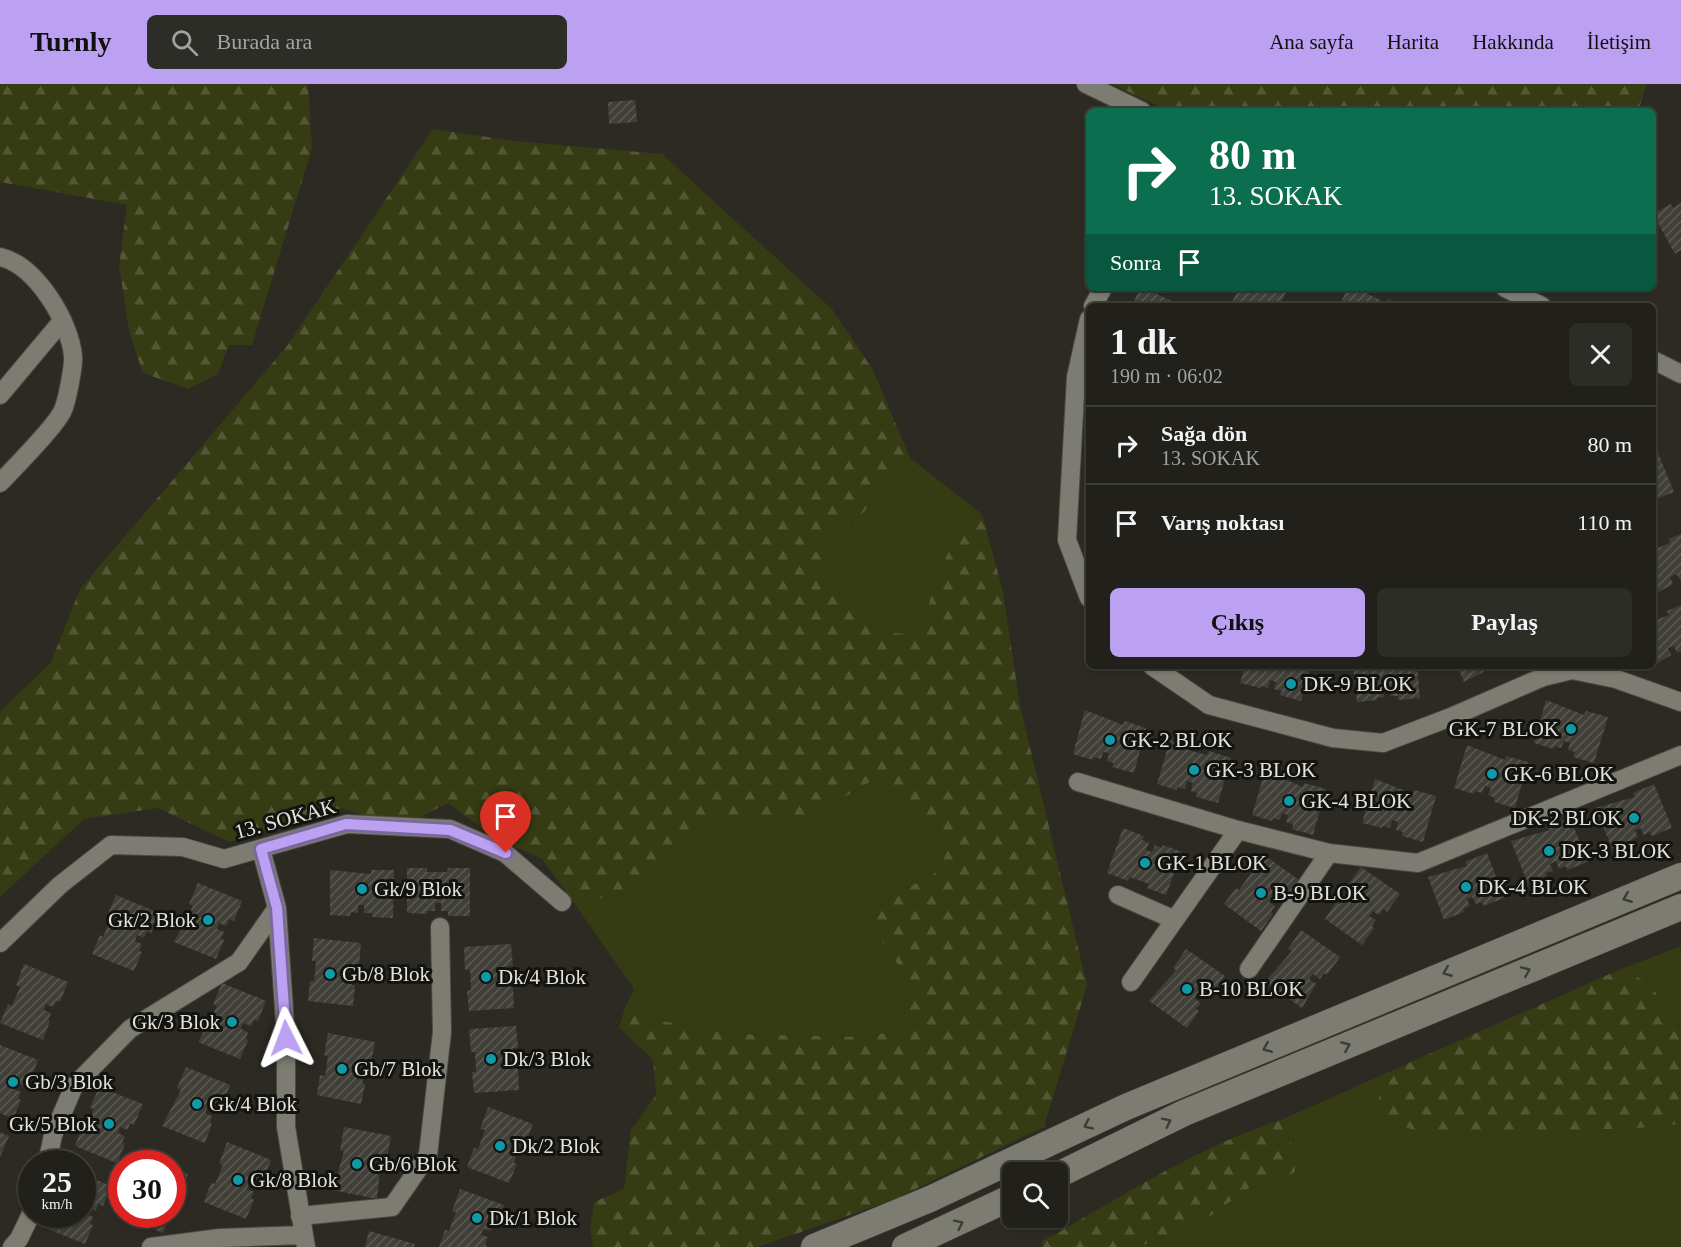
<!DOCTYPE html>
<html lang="tr">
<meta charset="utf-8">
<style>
:root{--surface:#21201a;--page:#2d2d27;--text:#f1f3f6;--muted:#a2a3a2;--line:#3e3e39;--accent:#bca0f2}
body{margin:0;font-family:"Times New Roman",serif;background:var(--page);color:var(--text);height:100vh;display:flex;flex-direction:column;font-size:22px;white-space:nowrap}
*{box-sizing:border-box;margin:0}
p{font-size:20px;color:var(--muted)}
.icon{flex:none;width:33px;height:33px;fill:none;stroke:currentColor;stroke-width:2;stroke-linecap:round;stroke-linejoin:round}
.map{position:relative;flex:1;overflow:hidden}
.sheet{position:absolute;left:1086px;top:219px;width:570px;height:366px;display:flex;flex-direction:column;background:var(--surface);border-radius:9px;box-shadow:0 2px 4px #0004,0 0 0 2px var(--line)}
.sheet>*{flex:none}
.top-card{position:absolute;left:1086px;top:24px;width:570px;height:183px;border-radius:9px;box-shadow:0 2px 4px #0004,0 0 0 2px var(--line);background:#0b6e4f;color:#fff;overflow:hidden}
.buttons{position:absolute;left:1002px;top:1078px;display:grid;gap:12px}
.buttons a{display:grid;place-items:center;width:66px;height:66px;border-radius:9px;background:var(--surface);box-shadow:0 2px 4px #0004,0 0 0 2px var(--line);font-size:30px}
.speed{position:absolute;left:18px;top:1066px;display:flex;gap:12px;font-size:30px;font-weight:700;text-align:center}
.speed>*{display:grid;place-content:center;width:78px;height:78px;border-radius:50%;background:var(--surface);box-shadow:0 2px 4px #0004,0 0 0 2px var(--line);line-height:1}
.speed small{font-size:15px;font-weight:400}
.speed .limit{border:9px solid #d22;background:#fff;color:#111}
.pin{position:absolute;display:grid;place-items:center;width:51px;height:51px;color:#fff;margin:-62px -26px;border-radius:50% 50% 50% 0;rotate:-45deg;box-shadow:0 0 6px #0007}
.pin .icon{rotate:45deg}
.me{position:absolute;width:66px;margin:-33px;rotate:357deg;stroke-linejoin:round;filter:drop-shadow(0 0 4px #0008)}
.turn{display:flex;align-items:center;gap:21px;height:126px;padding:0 24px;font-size:27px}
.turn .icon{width:78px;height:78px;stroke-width:2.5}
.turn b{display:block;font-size:42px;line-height:51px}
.then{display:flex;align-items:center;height:57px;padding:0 24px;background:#0003;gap:12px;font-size:22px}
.round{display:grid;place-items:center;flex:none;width:63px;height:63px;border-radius:9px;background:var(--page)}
.headline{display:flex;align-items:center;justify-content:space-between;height:102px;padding:0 24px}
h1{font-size:36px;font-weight:600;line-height:45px}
.action{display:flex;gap:12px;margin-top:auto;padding:12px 24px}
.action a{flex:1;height:69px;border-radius:9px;background:var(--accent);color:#111;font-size:24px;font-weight:600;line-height:69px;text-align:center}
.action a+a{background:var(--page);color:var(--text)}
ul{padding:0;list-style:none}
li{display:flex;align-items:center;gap:18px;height:78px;padding:0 24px;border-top:2px solid var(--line)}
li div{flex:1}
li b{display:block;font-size:22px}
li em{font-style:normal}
header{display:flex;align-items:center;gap:36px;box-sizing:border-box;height:84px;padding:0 30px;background:var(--accent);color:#111}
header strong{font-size:28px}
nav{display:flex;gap:33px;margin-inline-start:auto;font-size:21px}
.search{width:420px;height:54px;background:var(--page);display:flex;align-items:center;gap:15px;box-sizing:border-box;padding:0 21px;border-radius:9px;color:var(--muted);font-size:22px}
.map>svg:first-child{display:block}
</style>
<header>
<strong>Turnly</strong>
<div class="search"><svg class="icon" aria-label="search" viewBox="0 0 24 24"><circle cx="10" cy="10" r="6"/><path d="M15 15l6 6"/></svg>Burada ara</div>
<nav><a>Ana sayfa</a><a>Harita</a><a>Hakkında</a><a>İletişim</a></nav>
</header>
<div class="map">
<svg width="1681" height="1163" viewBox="0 0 1681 1163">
<defs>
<pattern id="forest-firs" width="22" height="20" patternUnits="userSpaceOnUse" patternTransform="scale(1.5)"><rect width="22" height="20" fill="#353b13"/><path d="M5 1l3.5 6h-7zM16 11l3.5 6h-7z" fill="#525735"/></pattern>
<pattern id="building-hatch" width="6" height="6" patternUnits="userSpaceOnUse" patternTransform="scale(1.5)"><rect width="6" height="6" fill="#403f38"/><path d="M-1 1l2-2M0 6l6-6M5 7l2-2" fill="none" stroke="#5b5a54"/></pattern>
</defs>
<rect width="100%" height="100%" fill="#2c2a23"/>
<path fill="#353b13" d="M910 374 982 430 955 453 932 505 923 552 882 547 830 502 816 458 863 429Z
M870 698 921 730 949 760 940 786 868 826 880 855 901 885 906 941 872 953 731 950 646 934 625 924 634 905 574 819 621 811 680 768 717 728 754 739 811 733Z
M1681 862V945L1649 899 1621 885Z
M1402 982 1383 1004 1553 1046 1639 1044 1681 1040V1163H1139L1212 1131 1249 1104 1276 1098 1294 1066 1281 1036Z"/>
<path fill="url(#forest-firs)" d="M0 0H308L312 64 252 261H229L218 290 188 305 143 289 130 251 119 182 127 121 0 98Z
M1112 0H1647L1638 27H1168Z
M433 45 515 57 662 70 832 225 873 286 910 374 863 429 817 458 830 502 882 547 923 552 932 505 955 453 982 430 1003 508 1020 622 1087 901 1044 1043 893 1116 758 1163H593L590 1145 594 1118 624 1105 631 1046 656 1011 653 976 619 943 625 924 646 934 731 950 872 953 906 941 901 885 880 855 868 826 940 786 949 760 921 730 870 698 811 733 754 739 717 728 680 768 621 811 574 819 542 775 494 753 448 719 400 744 342 724 229 758 158 724 84 735 0 813V628L51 578 80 505 287 262Z
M1621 885 1649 899 1681 945V1040L1639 1044 1434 1051C1411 1045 1392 1042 1376 1022L1383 1004 1402 982Z
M1281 1036 1294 1066 1295 1088 1276 1098 1249 1104 1212 1131 1139 1163H1042L1041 1158C1118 1115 1196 1063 1281 1036Z"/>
<path fill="url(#building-hatch)" d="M635 16 637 38 609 40 608 18Z
M1681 119V166L1675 170 1653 130 1671 120 1673 124Z
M1140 204H1144L1182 222H1132Z
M1239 204 1243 206 1293 204 1291 207 1288 205 1279 222H1230Z
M1348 204H1365L1370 206 1368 210 1386 219 1388 215 1401 222H1339Z
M1656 364 1674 408 1654 416 1653 365Z
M1681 450V497L1676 490 1670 493 1673 500 1653 511V466L1670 459 1669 455Z
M1681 521V567L1677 569 1674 562 1668 564 1671 571 1653 582V537L1669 531 1667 527Z
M1245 582H1311L1301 617 1280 611 1282 607 1274 605 1276 598 1270 596 1268 604 1261 602 1260 604 1240 599Z
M1353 582H1417L1420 614 1398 616V612H1391L1390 604 1384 605V613L1377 614V616L1357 618Z
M1457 582H1488L1489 585 1464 598Z
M1546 616 1584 631 1586 627 1608 633 1594 679 1573 673 1575 668 1568 666 1570 659 1564 657 1561 664 1554 662V665L1534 659Z
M1085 626 1123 641 1125 637 1146 644 1134 689 1112 683 1114 679 1107 677 1109 669 1103 668 1101 675 1093 673V676L1073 670Z
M1170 656 1189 662 1188 666 1207 671 1209 667 1231 674 1218 719 1196 713 1198 709 1191 707 1193 699 1187 697 1185 705 1177 703V706L1157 700Z
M1467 661 1505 676 1506 672 1528 678 1515 724 1494 718 1495 714 1488 711 1491 704 1485 702 1482 709 1475 707 1474 710 1454 704Z
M1265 687 1303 703 1304 699 1326 705 1313 751 1292 745 1293 740 1286 738 1288 731 1282 729 1280 736 1273 734 1272 737 1252 731Z
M1375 695 1413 710 1414 706 1436 712 1423 758 1402 752 1403 748 1396 746 1398 738 1392 736 1390 744 1383 742 1382 744 1362 739Z
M1654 700 1672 744 1652 752 1650 748 1643 751 1641 744 1635 746 1638 753 1631 756 1632 759 1613 766 1595 724 1635 713 1633 709Z
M1570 734 1588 778 1567 786 1566 782 1559 785 1556 777 1550 780 1553 787 1546 789 1547 792 1528 800 1511 757 1550 746 1548 742Z
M1123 744 1144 752 1142 756 1149 759 1146 766 1152 768 1155 761 1162 764 1163 761 1182 768 1166 811 1147 804 1149 800 1130 793 1128 797 1107 789Z
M1260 768 1299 796 1287 814 1283 811 1279 817 1272 812 1269 818 1275 822 1271 828 1273 830 1261 847 1224 820 1236 804 1239 806 1251 789 1247 787Z
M1487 769 1504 814 1484 822 1482 818 1476 820 1472 813 1467 815 1470 822 1463 825 1464 828 1444 836 1428 793 1467 782 1465 778Z
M1361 783 1400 810 1387 828 1384 825 1379 831 1373 827 1369 832 1376 836 1372 842 1374 844 1362 861 1325 835 1336 818 1340 820 1352 804 1348 801Z
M407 784H427V788H447L448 784H470V832H448V827H441V819H435V827H427V830L407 829Z
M330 786 371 790V786H394L393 834 372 833V829H364V821H358V829L351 828 350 832 330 831Z
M198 799 242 817 234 837 229 835 226 842 219 839 217 845 224 848 221 855 224 856 216 875 174 858 193 822 189 820Z
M116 811 159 829 151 849 147 847 144 854 137 851 135 857 142 860 139 867 142 868 134 887 92 870 100 851 103 853 111 834 107 832Z
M1301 846 1340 873 1327 891 1324 889 1320 895 1313 890 1309 895 1316 900 1302 924 1265 898 1292 867 1288 865Z
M314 854 361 859 359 881 355 880 354 887 346 886 345 893 353 894 352 901H355L353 922 308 917 310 897H314L316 877H312Z
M511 860 513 882H508L509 890H501V896H509L510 903H513L514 924 469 927 467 907 471 906 470 886H465L464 863Z
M1186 865 1225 892 1212 910 1209 908 1204 914 1198 909 1194 914 1201 919 1196 925 1199 927 1187 944 1149 917 1176 886 1173 884Z
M24 880 68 898 60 918 56 917 53 923 46 920 44 926 51 929 48 936 50 937 43 956 0 939 8 920 12 922 20 903 16 901Z
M222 899 266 917 258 937 254 936 251 942 243 939 241 945 248 948 246 955 248 956 240 975 198 958 217 922 213 920Z
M516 942 518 964H513L514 971 506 972V978H514L515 985H518L519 1006 474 1009 472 988H476L475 968H471L469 945Z
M328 949 375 958 371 979 366 978 365 986 357 984 356 990 364 992 362 999 365 1000 361 1020 317 1011 320 991 325 992 328 972 324 971Z
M0 961 38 976 30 997 26 995 24 1002 16 999 14 1005 21 1008 18 1015 21 1016 13 1035 0 1029Z
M186 983 230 1001 222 1021 218 1019 215 1026 208 1023 205 1029 212 1032 210 1039 212 1040 205 1059 162 1042 181 1006 177 1004Z
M99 1003 143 1020 134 1041 130 1039 128 1046 120 1043 118 1049 125 1052 122 1059 125 1060 117 1079 75 1062 82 1043 86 1044 94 1025 90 1024Z
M488 1023 533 1040 525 1060 521 1059 519 1066 511 1063 509 1069 516 1072 514 1079 517 1080 509 1099 467 1083 474 1064 478 1065 485 1046 480 1045Z
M344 1043 391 1052 387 1074 382 1073 381 1080 373 1079 372 1085 380 1086 377 1115 333 1106 344 1067 340 1066Z
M0 1048 9 1052 0 1073Z
M227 1058 271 1076 263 1097 259 1095 256 1102 249 1099 247 1105 254 1108 251 1114 254 1116 246 1135 204 1118 211 1099 215 1100 223 1081 219 1080Z
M172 1084 188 1090 180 1110 176 1109 173 1118Z
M82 1090 111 1102 103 1122 98 1120 96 1127 88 1124 86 1130 93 1133 90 1140 93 1141 85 1160 43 1143 48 1131H82Z
M460 1105 504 1121 497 1142 493 1140 490 1147 483 1145 481 1151 488 1153 485 1160 487 1163H439L445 1146 449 1147 456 1128 452 1127Z
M120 1131H170L163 1149Z
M369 1147 415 1160 414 1163H365Z"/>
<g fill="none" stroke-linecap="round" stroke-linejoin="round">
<defs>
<path id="street" d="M1086 0 1142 27
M0 173C36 181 70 238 73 272 74 281 67 317 63 326 57 341 13 385 0 399
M1505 204 1542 222
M1093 222 1103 204
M1089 235 1076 293 1067 456 1089 514
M1653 276 1681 290
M0 311 62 237
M1152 582 1209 621 1333 654 1383 659 1451 633 1543 593 1572 586 1616 595 1681 618
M1078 698 1238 746 1329 769 1418 779 1681 671
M261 765 277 824
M1118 811 1175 836
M0 859 60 801 111 761 183 763 224 775 347 740 450 745 505 769 562 818
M1249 885 1329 769
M1131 898 1238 746
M47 1080 53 1051 74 1002 130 945 239 878 277 824 286 954V1043L306 1163
M300 1132 392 1123 428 1071 442 948 440 843
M12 1163 19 1155 32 1128
M151 1163 220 1154 304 1151"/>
<path id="secondary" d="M1058 1091 1184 1029 1681 823
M814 1163 930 1115 1126 1023 1681 792
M905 1163 1012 1113"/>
</defs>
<use href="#street" stroke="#4a4943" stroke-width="20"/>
<use href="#secondary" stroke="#4a4943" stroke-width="27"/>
<use href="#street" stroke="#7d7c73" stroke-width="18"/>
<use href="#secondary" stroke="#7d7c73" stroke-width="26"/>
</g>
<defs><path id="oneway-chevron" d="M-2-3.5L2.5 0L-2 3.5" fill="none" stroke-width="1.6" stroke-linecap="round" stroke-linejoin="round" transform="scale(1.5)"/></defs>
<g stroke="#3d3d38">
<use href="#oneway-chevron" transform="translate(1627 814) rotate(158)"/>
<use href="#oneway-chevron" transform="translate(1526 887) rotate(-23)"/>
<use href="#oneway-chevron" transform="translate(1447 888) rotate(158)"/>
<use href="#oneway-chevron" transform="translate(1346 962) rotate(-23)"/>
<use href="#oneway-chevron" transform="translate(1267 964) rotate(157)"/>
<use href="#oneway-chevron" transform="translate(1167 1038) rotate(-26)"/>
<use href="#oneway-chevron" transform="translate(1088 1041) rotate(155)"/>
<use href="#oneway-chevron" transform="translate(959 1140) rotate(-26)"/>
</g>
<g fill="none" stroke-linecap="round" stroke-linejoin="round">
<defs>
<path id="route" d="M286 954 277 824 261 765 346 740 450 746 506 769"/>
</defs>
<use href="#route" stroke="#7a689d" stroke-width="15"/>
<use href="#route" stroke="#bca0f2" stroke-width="10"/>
</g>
<g fill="#0f9aa8" stroke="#131310" stroke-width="2">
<circle cx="1291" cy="600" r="6"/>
<circle cx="1571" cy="645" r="6"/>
<circle cx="1110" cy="656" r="6"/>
<circle cx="1194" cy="686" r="6"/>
<circle cx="1492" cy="690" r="6"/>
<circle cx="1289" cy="717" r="6"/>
<circle cx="1634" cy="734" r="6"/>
<circle cx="1549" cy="767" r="6"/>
<circle cx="1145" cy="779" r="6"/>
<circle cx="1466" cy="803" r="6"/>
<circle cx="362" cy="805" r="6"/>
<circle cx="1261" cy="809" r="6"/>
<circle cx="208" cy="836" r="6"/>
<circle cx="330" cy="890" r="6"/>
<circle cx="486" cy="893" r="6"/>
<circle cx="1187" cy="905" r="6"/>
<circle cx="232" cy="938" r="6"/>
<circle cx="491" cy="975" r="6"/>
<circle cx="342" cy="985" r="6"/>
<circle cx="13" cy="998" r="6"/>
<circle cx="197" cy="1020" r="6"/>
<circle cx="109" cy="1040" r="6"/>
<circle cx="500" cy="1062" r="6"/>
<circle cx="357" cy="1080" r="6"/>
<circle cx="238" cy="1096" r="6"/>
<circle cx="477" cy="1134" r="6"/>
</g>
<g text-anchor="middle" stroke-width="6" stroke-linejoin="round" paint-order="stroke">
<g font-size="21" fill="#e2e1dd" stroke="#131310" text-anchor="start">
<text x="1303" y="607">DK-9 BLOK</text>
<text x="1559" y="652" text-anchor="end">GK-7 BLOK</text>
<text x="1122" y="663">GK-2 BLOK</text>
<text x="1206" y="693">GK-3 BLOK</text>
<text x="1504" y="697">GK-6 BLOK</text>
<text x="1301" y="724">GK-4 BLOK</text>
<text x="1622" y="741" text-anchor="end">DK-2 BLOK</text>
<text x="1561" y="774">DK-3 BLOK</text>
<text x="1157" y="786">GK-1 BLOK</text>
<text x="1478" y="810">DK-4 BLOK</text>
<text x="374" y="812">Gk/9 Blok</text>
<text x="1273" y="816">B-9 BLOK</text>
<text x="196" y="843" text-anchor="end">Gk/2 Blok</text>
<text x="342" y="897">Gb/8 Blok</text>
<text x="498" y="900">Dk/4 Blok</text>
<text x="1199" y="912">B-10 BLOK</text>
<text x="220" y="945" text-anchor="end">Gk/3 Blok</text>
<text x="503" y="982">Dk/3 Blok</text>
<text x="354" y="992">Gb/7 Blok</text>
<text x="25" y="1005">Gb/3 Blok</text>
<text x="209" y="1027">Gk/4 Blok</text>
<text x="97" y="1047" text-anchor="end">Gk/5 Blok</text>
<text x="512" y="1069">Dk/2 Blok</text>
<text x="369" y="1087">Gb/6 Blok</text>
<text x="250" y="1103">Gk/8 Blok</text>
<text x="489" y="1141">Dk/1 Blok</text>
</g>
<g font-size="21" fill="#e2e1dd" stroke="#131310">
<text transform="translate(285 735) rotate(-15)" y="7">13. SOKAK</text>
</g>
</g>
</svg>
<div class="buttons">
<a><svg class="icon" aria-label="search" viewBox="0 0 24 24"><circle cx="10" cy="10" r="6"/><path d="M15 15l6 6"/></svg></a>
</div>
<div class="speed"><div>25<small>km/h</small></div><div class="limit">30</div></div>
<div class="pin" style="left:506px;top:769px;background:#d93025"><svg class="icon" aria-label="arrive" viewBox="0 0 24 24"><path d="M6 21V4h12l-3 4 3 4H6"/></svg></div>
<svg class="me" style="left:286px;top:954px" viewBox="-20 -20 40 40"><path d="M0-17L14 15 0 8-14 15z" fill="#bca0f2" stroke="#fff" stroke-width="4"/></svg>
<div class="top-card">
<div class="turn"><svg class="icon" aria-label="right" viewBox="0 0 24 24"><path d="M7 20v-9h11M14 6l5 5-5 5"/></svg><div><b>80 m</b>13. SOKAK</div></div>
<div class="then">Sonra<svg class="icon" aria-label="arrive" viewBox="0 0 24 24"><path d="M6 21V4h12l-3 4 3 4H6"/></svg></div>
</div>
<section class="sheet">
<div class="headline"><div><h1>1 dk</h1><p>190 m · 06:02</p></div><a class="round"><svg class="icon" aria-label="close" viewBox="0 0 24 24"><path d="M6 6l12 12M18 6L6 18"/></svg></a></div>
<ul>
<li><svg class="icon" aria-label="right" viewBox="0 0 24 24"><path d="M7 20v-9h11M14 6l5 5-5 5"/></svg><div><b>Sağa dön</b><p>13. SOKAK</p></div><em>80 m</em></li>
<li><svg class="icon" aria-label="arrive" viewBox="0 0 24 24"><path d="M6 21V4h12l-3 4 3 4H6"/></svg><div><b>Varış noktası</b></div><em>110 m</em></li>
</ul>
<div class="action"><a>Çıkış</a><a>Paylaş</a></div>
</section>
</div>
